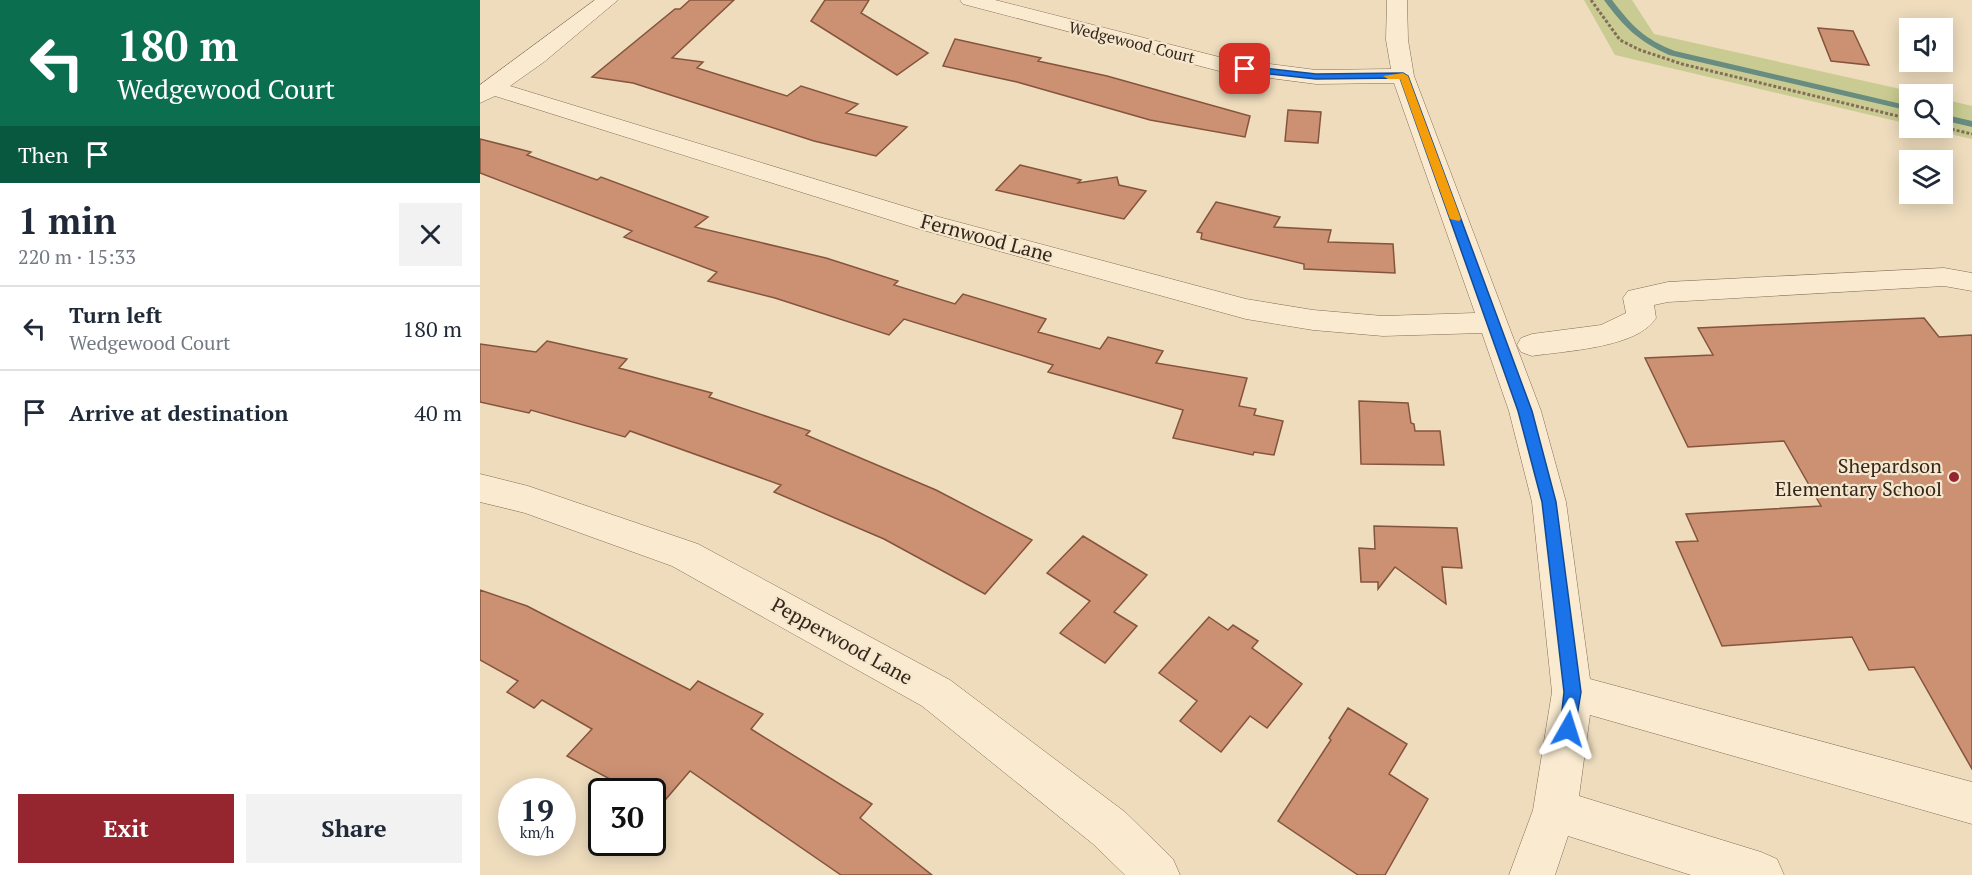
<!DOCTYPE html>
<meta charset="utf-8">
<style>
:root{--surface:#fff;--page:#f2f2f3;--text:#1f2937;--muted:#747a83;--line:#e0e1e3;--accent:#95262f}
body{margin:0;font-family:"PT Serif",serif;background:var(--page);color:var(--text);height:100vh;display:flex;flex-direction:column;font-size:22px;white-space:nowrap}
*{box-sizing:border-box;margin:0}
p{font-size:20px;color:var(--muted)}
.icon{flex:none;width:33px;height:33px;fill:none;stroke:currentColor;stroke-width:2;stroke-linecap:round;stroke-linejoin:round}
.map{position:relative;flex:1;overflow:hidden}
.panel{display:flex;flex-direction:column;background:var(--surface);width:480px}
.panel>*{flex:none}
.hud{background:#0b6e4f;color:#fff;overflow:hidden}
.fabs{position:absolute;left:1419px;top:18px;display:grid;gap:12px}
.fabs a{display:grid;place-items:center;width:54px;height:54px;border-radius:0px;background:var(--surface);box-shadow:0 3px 15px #0003;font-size:30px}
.speed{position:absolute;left:18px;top:778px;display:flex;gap:12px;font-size:30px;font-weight:700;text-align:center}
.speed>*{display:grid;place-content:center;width:78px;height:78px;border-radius:50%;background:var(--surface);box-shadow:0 3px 15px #0003;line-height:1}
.speed small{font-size:15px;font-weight:400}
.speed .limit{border:3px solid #111;border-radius:9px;background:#fff;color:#111}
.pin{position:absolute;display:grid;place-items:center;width:51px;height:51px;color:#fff;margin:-26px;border-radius:12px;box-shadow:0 3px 9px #0006}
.me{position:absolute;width:66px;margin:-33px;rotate:6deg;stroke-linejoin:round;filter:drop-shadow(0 0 4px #0008)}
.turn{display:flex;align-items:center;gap:21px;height:126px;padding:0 18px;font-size:27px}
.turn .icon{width:78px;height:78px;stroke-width:2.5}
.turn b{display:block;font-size:42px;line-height:51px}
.then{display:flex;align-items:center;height:57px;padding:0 18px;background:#0003;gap:12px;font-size:22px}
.round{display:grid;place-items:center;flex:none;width:63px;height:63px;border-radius:0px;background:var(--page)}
.head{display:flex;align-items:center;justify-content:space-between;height:102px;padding:0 18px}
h1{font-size:36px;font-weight:700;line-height:45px}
.action{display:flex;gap:12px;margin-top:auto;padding:12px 18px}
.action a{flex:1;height:69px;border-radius:0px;background:var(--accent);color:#fff;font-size:24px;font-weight:700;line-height:69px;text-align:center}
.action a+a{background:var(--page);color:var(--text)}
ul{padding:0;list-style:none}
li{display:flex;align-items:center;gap:18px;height:84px;padding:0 18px;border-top:2px solid var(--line)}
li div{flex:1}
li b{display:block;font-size:22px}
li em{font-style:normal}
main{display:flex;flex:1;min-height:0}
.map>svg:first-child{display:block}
</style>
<main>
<section class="panel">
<div class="hud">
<div class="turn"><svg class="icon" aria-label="left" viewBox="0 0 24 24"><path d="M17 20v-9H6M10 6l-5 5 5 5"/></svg><div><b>180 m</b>Wedgewood Court</div></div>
<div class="then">Then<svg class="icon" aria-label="arrive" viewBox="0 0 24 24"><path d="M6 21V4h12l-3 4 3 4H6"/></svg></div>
</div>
<div class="head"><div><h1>1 min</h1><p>220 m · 15:33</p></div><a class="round"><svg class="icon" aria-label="close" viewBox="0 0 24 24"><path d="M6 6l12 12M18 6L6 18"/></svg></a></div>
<ul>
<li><svg class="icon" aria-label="left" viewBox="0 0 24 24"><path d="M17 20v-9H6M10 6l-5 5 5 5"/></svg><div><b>Turn left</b><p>Wedgewood Court</p></div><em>180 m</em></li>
<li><svg class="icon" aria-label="arrive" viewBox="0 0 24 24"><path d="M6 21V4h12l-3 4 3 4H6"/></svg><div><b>Arrive at destination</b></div><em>40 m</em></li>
</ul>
<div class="action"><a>Exit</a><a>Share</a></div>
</section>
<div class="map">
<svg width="1492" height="875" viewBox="0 0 1492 875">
<rect width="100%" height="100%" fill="#eedcbd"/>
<path fill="#c9cb92" d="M1104 0H1152L1174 34 1443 94H1430L1429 124 1135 55Z
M1463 99 1492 106V139L1443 128H1462Z"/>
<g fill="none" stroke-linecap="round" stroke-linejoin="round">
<path fill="#698c81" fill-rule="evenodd" d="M1124 0H1132C1152 26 1164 39 1195 51L1430 106V111L1189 55C1158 41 1144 27 1124 0Z
M1462 114 1492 121V127L1462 120Z"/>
</g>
<path fill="#cc9173" stroke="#85543c" stroke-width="1.5" d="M210 0H254L192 58 223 62 217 68 307 96 321 86 378 104 366 113 427 127 396 156 334 141 153 83 112 77 195 9H200Z
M345 0H389L381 13 448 53 417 75 331 21Z
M1338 28 1373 31 1389 65 1351 61Z
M475 39 561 58 558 61 627 76 770 116 765 137 670 120 537 82 463 66Z
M808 110 841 112 838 143 805 141Z
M0 139 51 152 47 155 117 180 121 177 228 217 215 227 346 258 418 281 414 285 475 304 483 294 566 319 558 332 620 349 628 337 683 351 676 363 767 378 759 406 776 409 774 415 803 421 794 455 774 452 773 455 693 438 703 410 568 372 573 365 424 319 409 335 295 298 228 281 237 272 144 237 152 231 0 173Z
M540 165 601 180 598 183 637 177 639 185 666 191 644 219 516 190Z
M736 202 800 217 794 227 851 230 848 242 913 244 915 273 824 269V264L721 239 722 233 717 232Z
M1444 318 1459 337 1492 335V769L1434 667 1389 670 1372 637 1242 646 1196 542 1218 541 1206 514 1341 506 1304 441 1208 447 1165 358 1233 355 1218 328Z
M67 341 147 359 139 368 232 393 229 397 330 431 326 435 456 490 552 540 505 594 404 539 294 492 301 485 150 431 145 437 51 410 49 413 0 402V344L56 352Z
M879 401 928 403 931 423 934 424 935 431H960L964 465 881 464Z
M894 526 977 528 982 568 962 567 966 604 915 567 898 589V582H881L879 548 895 549Z
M603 536 667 575 634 612 657 626 625 663 580 633 610 601 567 573Z
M0 590 47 606 210 690 218 681 283 714 271 729 392 804 380 818 452 875H361L210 771 180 806 172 802V792H154L87 756 112 729 62 700 54 708 27 692 38 681 0 660Z
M729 617 748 630 753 625 778 641 772 648 822 684 787 728 770 716 741 752 700 721 717 701 679 673Z
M868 708 927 744 909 774 948 799 905 875H878L798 821 851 740 849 738Z"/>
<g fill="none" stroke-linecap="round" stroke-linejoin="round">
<defs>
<path id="minor" d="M115 0H138L64 62 30 86 459 217 766 299 833 310 903 316 995 313 914 83 836 84 743 72 483 4 480 0H515L743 58 836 70 911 69 906 40 907 0H927L928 40 934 76 1061 411 1086 502 1110 679 1492 782V824L1110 715 1099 796 1281 852 1297 859 1304 875H1211L1088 836 1075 875H1029L1053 810 1072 692 1052 502 1029 411 1002 333 903 336 833 330 766 319 439 229 15 96 0 103V85Z
M1464 268 1492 273V291L1464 286 1188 302 1174 305 1176 318C1158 348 1084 351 1052 356L1041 352 1037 345 1041 338 1052 334 1121 325 1146 313 1143 298 1148 291 1188 282Z
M0 474 48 486 218 544 470 680 645 812 693 859 700 875H645L613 844 442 706 192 566 45 513 0 502Z"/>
</defs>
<use href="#minor" stroke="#856c57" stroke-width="1"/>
<path stroke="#856c57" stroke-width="3" stroke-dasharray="3 2" stroke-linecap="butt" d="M1111 0 1140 40 1160 50 1202 64 1430 119
M1462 127 1492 134"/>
<use href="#minor" fill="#f9ead0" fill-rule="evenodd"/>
</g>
<path fill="#1a73e8" stroke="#114b97" stroke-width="1.5" d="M765 66 836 74 923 73 928 76 1052 411 1076 502 1101 692 1094 734 1088 737 1082 734 1080 729 1084 692 1062 502 1038 411 920 78 836 79 762 71V67Z"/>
<path fill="#f59e0b" d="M923 73 928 76 981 219 979 221 970 219 920 79H908L903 76Z"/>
<circle fill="#95262f" stroke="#f5e7cd" stroke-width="2" cx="1474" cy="477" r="6"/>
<g text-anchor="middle" stroke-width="4.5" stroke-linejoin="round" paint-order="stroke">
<g font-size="16" fill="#35261b" stroke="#f5e7cd">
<text transform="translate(652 42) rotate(14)" y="6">Wedgewood Court</text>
</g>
<g font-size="20" fill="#35261b" stroke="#f5e7cd">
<text transform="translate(507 238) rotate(15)" y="7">Fernwood Lane</text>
<text transform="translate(362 641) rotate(29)" y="7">Pepperwood Lane</text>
</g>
<g font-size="20" fill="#35261b" stroke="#f5e7cd" text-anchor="end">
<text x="1462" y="473">Shepardson<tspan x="1462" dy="23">Elementary School</tspan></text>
</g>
</g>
</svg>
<div class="fabs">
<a><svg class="icon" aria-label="sound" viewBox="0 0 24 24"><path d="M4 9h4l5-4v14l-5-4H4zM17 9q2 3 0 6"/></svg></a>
<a><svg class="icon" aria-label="search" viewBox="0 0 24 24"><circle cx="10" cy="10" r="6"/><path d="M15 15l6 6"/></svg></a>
<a><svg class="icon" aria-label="layers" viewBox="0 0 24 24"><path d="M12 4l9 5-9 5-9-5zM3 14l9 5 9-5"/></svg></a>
</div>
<div class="speed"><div>19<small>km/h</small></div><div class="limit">30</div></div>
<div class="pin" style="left:765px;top:69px;background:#d93025"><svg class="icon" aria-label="arrive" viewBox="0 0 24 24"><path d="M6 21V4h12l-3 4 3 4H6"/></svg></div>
<svg class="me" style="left:1088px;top:729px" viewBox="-20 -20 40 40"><path d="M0-17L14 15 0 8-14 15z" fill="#1a73e8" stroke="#fff" stroke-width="4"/></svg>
</div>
</main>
